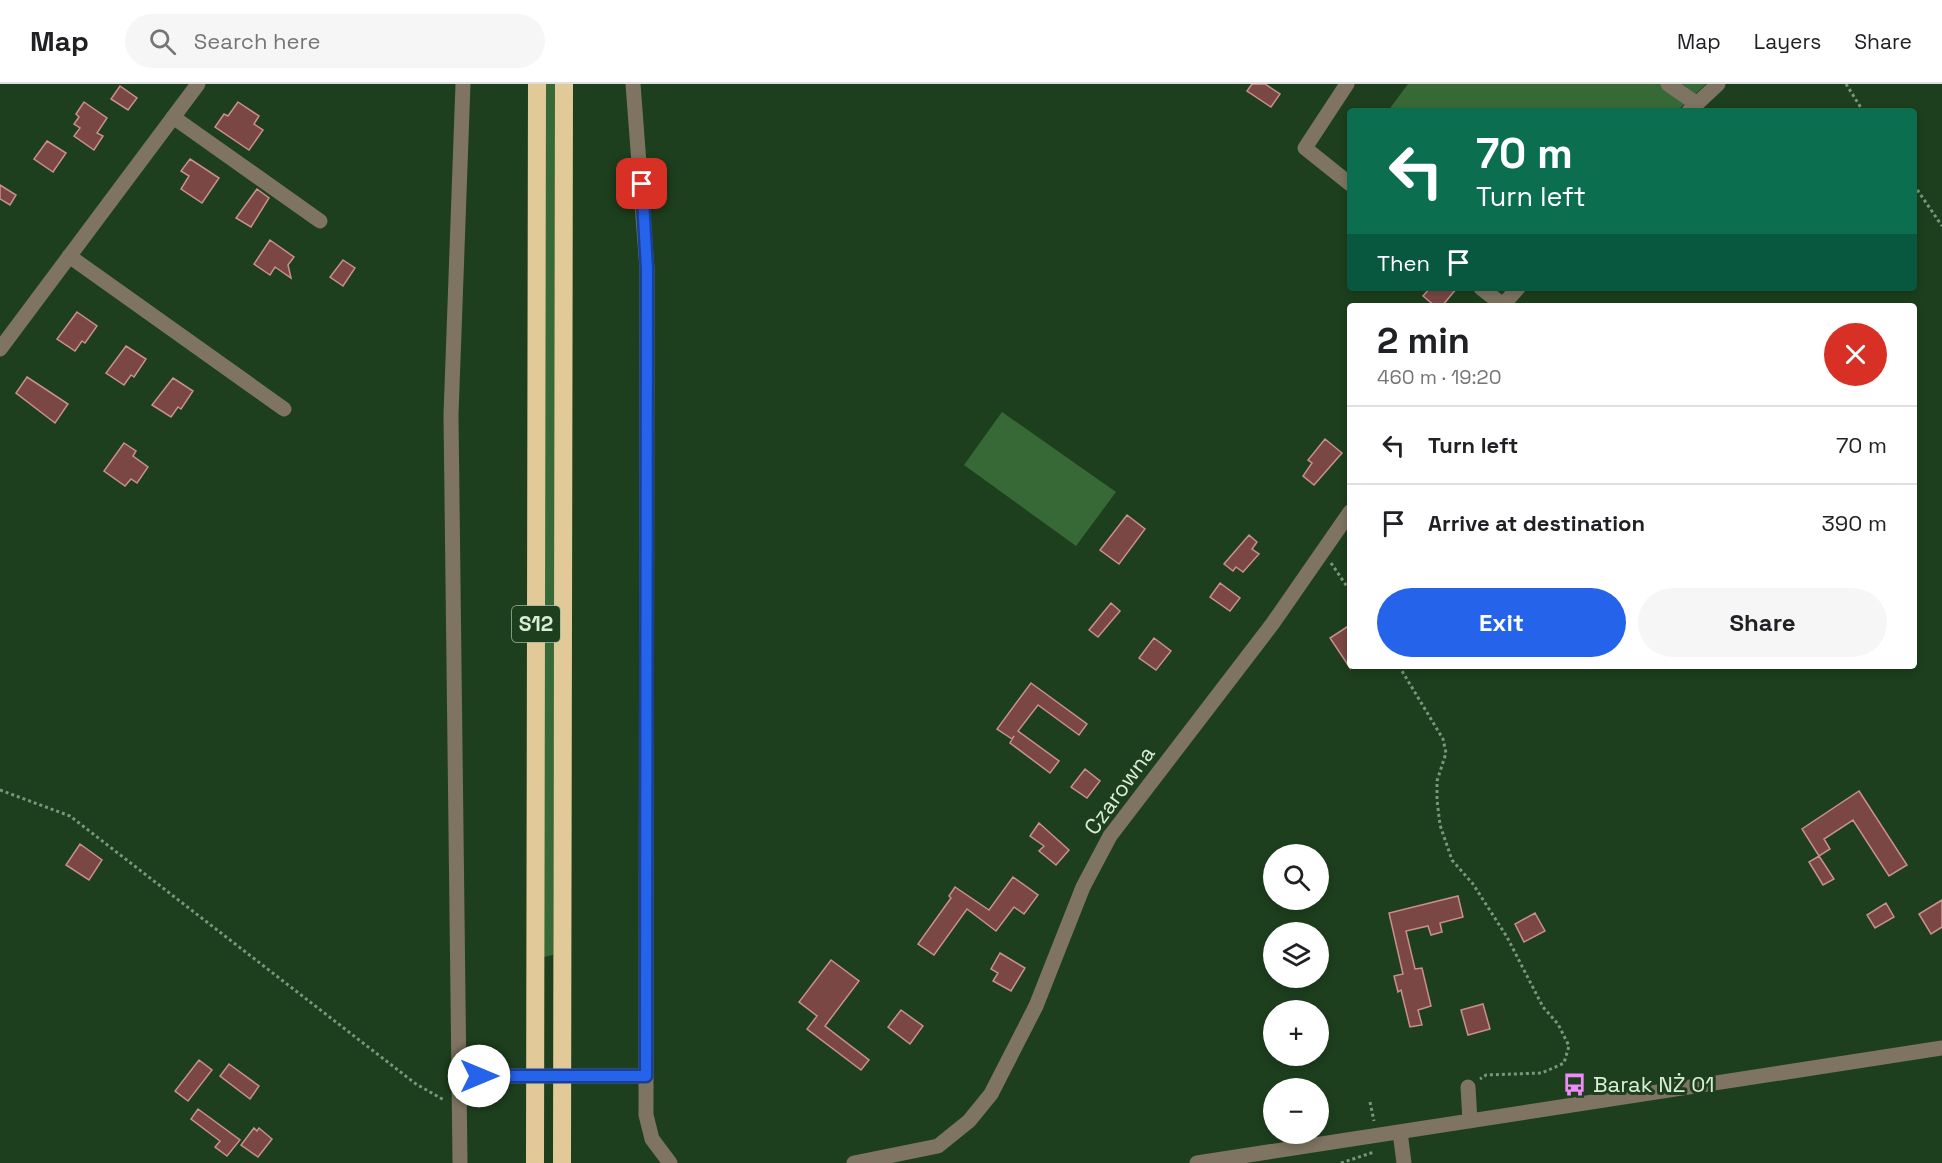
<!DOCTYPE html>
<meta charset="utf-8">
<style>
:root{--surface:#fff;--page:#f6f6f6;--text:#202124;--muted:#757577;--line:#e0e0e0;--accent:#2563eb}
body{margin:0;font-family:"Space Grotesk",sans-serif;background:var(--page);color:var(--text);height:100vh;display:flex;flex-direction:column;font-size:22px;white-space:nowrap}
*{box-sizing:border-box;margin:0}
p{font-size:20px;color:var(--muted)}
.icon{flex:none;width:33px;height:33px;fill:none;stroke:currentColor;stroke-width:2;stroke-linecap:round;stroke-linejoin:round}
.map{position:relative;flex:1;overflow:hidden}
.side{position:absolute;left:1347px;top:219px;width:570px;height:366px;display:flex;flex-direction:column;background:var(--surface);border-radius:6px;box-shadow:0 3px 9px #0003}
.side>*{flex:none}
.guide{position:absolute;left:1347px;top:24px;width:570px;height:183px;border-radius:6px;box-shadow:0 3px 9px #0003;background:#0b6e4f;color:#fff;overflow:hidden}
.controls{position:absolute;left:1263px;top:760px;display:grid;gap:12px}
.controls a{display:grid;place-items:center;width:66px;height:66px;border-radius:50%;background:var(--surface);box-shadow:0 3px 9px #0003;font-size:30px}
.pin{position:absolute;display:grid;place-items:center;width:51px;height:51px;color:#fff;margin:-26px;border-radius:12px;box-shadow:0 3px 9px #0006}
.me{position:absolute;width:66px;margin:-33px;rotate:90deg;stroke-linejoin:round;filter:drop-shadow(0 0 4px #0008)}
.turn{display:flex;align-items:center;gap:21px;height:126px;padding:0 30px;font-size:27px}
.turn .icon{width:78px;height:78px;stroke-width:2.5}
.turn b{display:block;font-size:42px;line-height:51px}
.then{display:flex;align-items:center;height:57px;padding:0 30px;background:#0003;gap:12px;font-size:22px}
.round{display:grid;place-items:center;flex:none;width:63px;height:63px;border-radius:32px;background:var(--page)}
.overview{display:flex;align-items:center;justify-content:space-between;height:102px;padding:0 30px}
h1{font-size:36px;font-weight:800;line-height:45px}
.action{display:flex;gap:12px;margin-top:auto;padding:12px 30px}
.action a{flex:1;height:69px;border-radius:36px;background:var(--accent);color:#fff;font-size:24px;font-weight:800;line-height:69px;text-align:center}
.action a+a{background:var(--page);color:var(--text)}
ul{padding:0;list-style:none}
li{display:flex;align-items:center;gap:18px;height:78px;padding:0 30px;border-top:2px solid var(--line)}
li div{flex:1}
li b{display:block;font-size:22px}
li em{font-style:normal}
header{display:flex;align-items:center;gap:36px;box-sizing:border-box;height:84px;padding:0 30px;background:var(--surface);border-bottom:2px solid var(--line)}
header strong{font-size:28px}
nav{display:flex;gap:33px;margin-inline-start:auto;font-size:21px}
.search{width:420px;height:54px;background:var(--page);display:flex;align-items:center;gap:15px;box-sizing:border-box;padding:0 21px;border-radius:33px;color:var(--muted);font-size:22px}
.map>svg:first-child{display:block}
</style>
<header>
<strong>Map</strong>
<div class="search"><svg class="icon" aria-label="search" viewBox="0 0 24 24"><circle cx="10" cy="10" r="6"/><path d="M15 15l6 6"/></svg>Search here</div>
<nav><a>Map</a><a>Layers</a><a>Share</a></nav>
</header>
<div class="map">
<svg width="1942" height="1079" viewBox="0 0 1942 1079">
<rect width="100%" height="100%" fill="#1d3f1d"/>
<path fill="#376937" d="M543 0H556L553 871 544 873Z
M1408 0H1706L1677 27H1388Z
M1002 328 1116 408 1076 462 964 381Z"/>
<path fill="#7a4744" stroke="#c9908c" stroke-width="1.5" d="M1252 0H1265L1280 10 1271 23 1247 7Z
M120 2 137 14 128 26 111 15Z
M84 18 107 34 97 49 103 52 94 66 74 52 80 44 74 40 79 33 76 30Z
M238 18 259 32 254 40 263 46 249 66 215 43 224 30 228 32Z
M47 57 66 69 53 88 34 75Z
M190 75 219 94 202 119 181 105 189 92 181 87Z
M0 101 16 111 10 121 0 115Z
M257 105 269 114 251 143 236 134Z
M270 156 294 173 288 181 291 194 275 183 270 191 254 180Z
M343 176 355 184 343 202 330 193Z
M1430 204H1457L1442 222H1435L1423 212Z
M77 228 97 242 85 259 82 257 75 267 57 255Z
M126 262 146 275 134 293 131 291 124 301 106 289Z
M27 293 68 320 55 339 16 309Z
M173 294 193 307 181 325 178 323 171 333 152 321Z
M1325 355 1342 369 1314 401 1303 392 1312 379 1308 376Z
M124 359 136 367 133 372 148 383 137 399 131 395 125 402 104 387Z
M1127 431 1145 445 1119 480 1100 466Z
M1249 451 1257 458 1252 465 1259 470 1243 488 1236 483 1233 487 1224 480Z
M1220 499 1240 514 1230 527 1210 513Z
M1111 519 1120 527 1098 553 1089 546Z
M1350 541V584L1330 554Z
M1154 554 1171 567 1156 586 1139 574Z
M1031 599 1087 640 1079 651 1038 621 1018 647 1059 677 1050 689 1010 659 1014 652 1012 655 997 645Z
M1085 685 1100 697 1087 714 1071 703Z
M1859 707 1907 781 1889 792 1853 736 1824 755 1830 765 1819 772 1802 745Z
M1039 739 1069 766 1056 781 1039 767 1044 762 1030 752Z
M80 760 102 776 89 796 66 781Z
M1819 772 1834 795 1823 801 1809 778Z
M1013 793 1038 811 1024 830 1014 823 996 847 967 825 934 871 918 860 951 814 949 812 955 803 989 826Z
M1458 812 1463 833 1440 839 1442 848 1431 851 1428 842 1406 847 1415 885 1422 884 1431 922 1418 926 1422 941 1410 943 1401 906 1398 908 1394 892 1403 890 1389 829Z
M1942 816V843L1931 850 1919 830Z
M1886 819 1894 833 1875 844 1867 831Z
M1535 829 1545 847 1524 858 1515 840Z
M1000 869 1025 884 1011 907 993 897 998 889 991 885Z
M831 876 859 897 825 942 869 976 861 986 807 945 817 932 799 918Z
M1483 920 1490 945 1468 951 1461 926Z
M901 926 923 942 910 960 888 943Z
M199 976 212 986 188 1017 175 1007Z
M229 980 259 1002 250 1015 220 992Z
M198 1025 240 1056 227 1072 215 1063 220 1057 191 1035Z
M254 1044 257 1047 259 1044 272 1055 258 1073 241 1061Z"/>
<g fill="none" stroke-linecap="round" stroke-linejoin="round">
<path stroke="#7b967b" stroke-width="3" stroke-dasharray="3 3" stroke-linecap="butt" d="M1846 0 1863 27
M1914 101 1942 142
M1331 479 1350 507
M1399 582 1443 655 1446 669 1437 697V716L1440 741 1452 776 1473 800 1507 853 1543 923 1558 940 1569 962 1564 979 1542 989 1486 991 1480 995
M0 706 70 732 416 1000 444 1016
M1370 1018 1374 1037
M1341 1079 1374 1068"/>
<path stroke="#7e7461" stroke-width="15" d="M633 0 647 185 646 1031 652 1055 670 1079
M1347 0 1305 64 1350 100
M1668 0 1697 20
M1689 27 1718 0
M173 33 320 137
M69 172 284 325
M1481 204 1503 221
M1502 222 1518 204
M0 265 198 0
M460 992H646
M1468 1003 1470 1037
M1400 1048 1404 1079
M460 1079 451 331 463 0
M854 1079 938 1062 969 1037 991 1010 1036 922 1083 803 1110 752 1273 539 1350 428
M1197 1079 1942 964"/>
<path stroke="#e2c998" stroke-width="18" d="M535 1079 537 0
M562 1079 564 0"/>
</g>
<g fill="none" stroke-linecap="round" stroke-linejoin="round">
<defs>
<path id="route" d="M479 992H646L647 185 642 100"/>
</defs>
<use href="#route" stroke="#184099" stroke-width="15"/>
<use href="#route" stroke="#2563eb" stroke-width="10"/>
</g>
<defs>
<symbol id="bus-bare" viewBox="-9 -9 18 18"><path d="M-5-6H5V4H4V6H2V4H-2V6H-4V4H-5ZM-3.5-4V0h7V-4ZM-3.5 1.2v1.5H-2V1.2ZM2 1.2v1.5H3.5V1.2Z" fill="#ee8bf8" stroke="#1d3f1d" stroke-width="2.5" paint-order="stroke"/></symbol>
</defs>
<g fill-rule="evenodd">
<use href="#bus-bare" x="1558" y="984" width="33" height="33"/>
</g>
<g text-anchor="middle" stroke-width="6" stroke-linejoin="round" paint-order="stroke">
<rect fill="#1d3f1d" stroke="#a1b9a0" stroke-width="1.5" x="512" y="522" width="48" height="36" rx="4.5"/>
<g font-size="21" font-weight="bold" fill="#d9edd8">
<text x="536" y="547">S12</text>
</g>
<g font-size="22" fill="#d9edd8" stroke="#1d3f1d">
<text transform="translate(1119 706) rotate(-54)" y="8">Czarowna</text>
</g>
<g font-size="22" fill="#d9edd8" stroke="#1d3f1d" text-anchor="start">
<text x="1593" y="1008">Barak NŻ 01</text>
</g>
</g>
</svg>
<div class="controls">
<a><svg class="icon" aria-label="search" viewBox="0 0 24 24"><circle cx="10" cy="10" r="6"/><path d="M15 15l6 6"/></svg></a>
<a><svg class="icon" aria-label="layers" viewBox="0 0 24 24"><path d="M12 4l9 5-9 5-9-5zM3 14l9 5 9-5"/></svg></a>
<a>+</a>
<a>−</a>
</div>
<div class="pin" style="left:642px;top:100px;background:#d93025"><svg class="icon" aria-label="arrive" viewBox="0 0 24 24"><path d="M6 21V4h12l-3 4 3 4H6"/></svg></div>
<svg class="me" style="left:479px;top:992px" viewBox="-20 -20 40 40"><circle r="19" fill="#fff"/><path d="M0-13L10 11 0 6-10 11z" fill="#2563eb"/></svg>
<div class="guide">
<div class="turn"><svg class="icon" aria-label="left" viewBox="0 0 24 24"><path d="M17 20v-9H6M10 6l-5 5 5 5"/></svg><div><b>70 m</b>Turn left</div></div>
<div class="then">Then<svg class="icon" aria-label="arrive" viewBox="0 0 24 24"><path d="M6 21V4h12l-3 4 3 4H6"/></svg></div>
</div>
<section class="side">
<div class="overview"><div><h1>2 min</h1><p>460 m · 19:20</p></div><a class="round" style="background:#d93025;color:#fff"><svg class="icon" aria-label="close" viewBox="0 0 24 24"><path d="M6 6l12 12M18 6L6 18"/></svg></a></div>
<ul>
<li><svg class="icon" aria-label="left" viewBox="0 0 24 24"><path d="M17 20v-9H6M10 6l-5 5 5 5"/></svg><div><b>Turn left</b></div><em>70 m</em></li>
<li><svg class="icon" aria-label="arrive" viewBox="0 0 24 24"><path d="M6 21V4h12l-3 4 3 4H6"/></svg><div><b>Arrive at destination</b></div><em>390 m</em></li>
</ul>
<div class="action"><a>Exit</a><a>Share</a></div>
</section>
</div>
